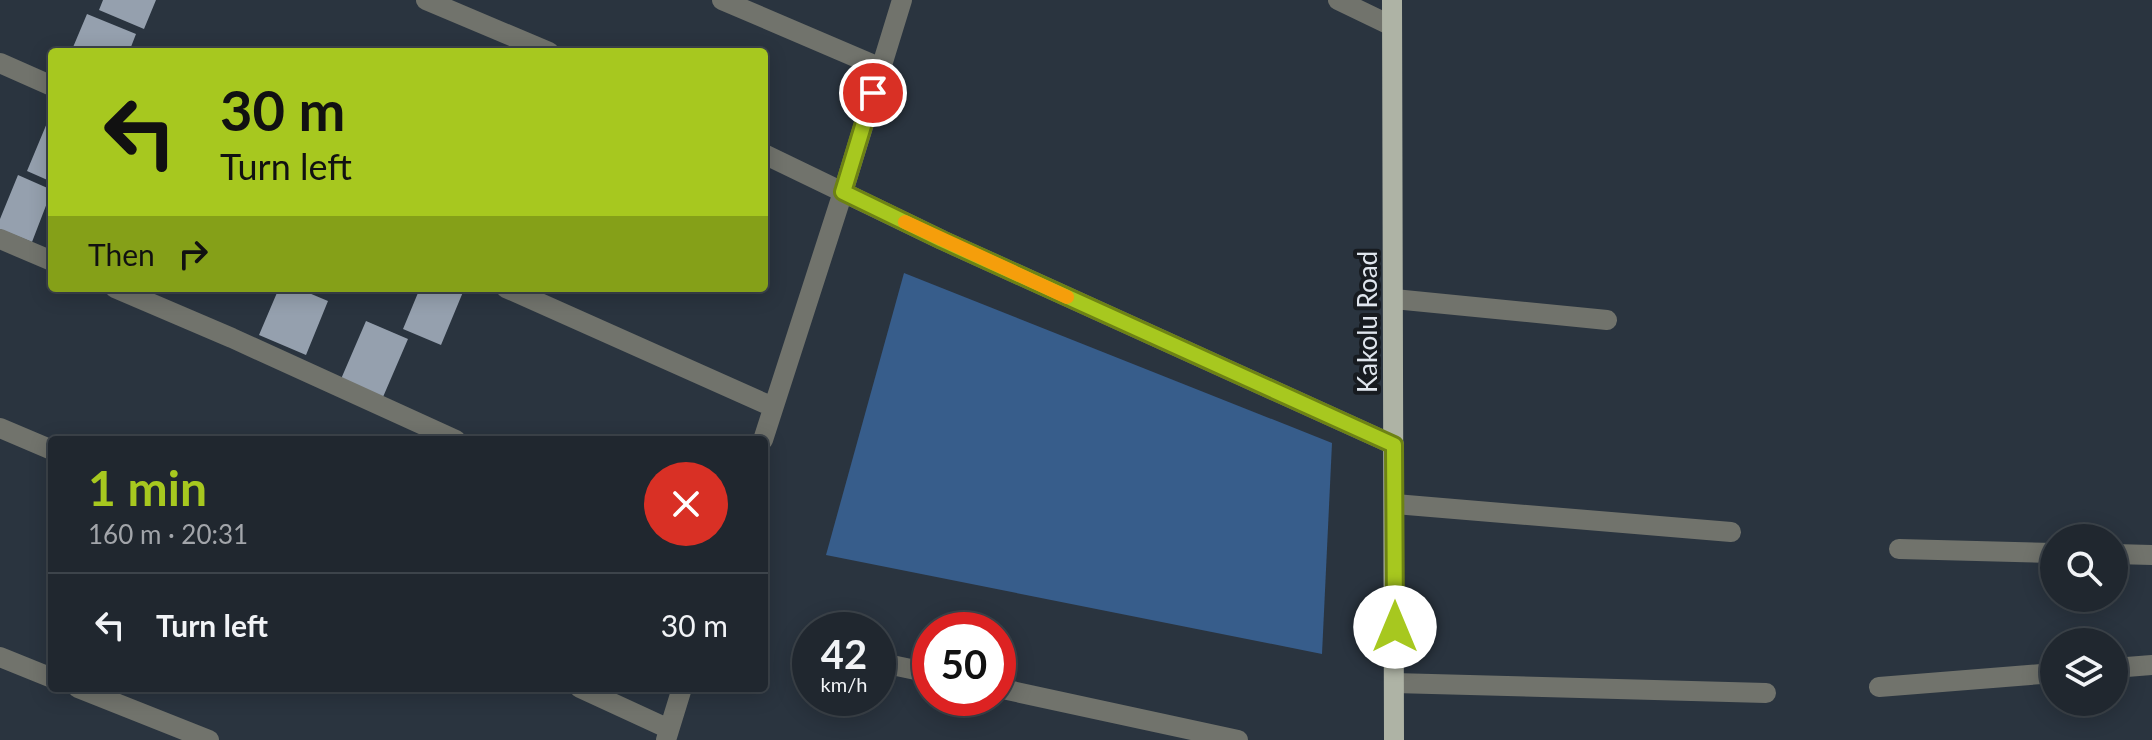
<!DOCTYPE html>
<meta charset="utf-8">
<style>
:root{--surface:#20272f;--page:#2d333b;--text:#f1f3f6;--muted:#a2a5aa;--line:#3d444b;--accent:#a7c81f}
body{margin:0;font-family:Lato,sans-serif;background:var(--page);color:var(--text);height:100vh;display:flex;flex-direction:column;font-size:30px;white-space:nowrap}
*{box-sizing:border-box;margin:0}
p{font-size:26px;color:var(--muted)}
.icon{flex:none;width:44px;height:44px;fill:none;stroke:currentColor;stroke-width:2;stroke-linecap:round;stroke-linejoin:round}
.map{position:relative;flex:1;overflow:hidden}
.side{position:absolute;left:48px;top:436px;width:720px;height:256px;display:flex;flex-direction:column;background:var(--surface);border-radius:8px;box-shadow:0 4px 20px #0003,0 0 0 2px var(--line)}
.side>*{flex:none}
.hud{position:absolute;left:48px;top:48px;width:720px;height:244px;border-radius:8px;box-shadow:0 4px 20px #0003,0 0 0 2px var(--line);background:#a7c81f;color:#111;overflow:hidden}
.tools{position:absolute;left:2040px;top:524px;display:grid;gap:16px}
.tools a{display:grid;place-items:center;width:88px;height:88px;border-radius:50%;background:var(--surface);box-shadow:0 4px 20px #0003,0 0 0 2px var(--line);font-size:40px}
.speed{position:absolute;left:792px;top:612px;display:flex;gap:16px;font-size:40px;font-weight:700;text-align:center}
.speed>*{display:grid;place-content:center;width:104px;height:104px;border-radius:50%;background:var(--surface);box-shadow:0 4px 20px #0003,0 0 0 2px var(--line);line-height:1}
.speed small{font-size:20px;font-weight:400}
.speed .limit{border:12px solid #d22;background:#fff;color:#111}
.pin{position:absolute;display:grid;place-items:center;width:68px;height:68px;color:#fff;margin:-34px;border:4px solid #fff;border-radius:50%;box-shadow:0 2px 8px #0007}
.me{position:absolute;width:88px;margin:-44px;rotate:0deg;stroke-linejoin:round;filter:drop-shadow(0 0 6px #0008)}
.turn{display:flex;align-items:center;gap:28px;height:168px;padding:0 40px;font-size:36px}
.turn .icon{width:104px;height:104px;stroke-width:2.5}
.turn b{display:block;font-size:56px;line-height:68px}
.then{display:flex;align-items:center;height:76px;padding:0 40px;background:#0003;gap:16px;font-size:30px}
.round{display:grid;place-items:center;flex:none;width:84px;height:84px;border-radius:42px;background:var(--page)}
.summary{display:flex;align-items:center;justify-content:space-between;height:136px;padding:0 40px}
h1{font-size:48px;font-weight:700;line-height:60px;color:var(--accent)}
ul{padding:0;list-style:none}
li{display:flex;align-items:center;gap:24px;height:104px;padding:0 40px;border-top:2px solid var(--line)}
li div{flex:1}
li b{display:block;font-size:30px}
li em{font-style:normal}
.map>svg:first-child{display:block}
</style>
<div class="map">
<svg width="2152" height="740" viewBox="0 0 2152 740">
<rect width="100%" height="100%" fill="#2a343f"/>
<path fill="#375d8b" d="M904 273 1332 443 1322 654 826 555Z"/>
<path fill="#95a0ae" d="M103 0H156L144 29 99 10Z
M87 14 136 34 129 52H71Z
M52 111V182L27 171Z
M18 175 52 190 32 242 0 229V219Z
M279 288H297L328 301 306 355 259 335Z
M420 288H455L463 292 441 345 403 329Z
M366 321 408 339 383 397 341 379Z"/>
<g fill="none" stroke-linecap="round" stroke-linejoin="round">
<path stroke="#71736c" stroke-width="20" d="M426 0 549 52
M722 0 881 68
M1338 0 1392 26
M0 63 52 86
M764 154 942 240 1394 445
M0 239 52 261
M115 288 232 338 456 440
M506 288 773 407
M1394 299 1607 320
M0 428 52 450
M763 440 843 192 902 0
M1395 504 1731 532
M1899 549 2054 553
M2114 554 2152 555
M0 657 52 678
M887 664 930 673
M2114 668 2152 665
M1394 683 1766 693
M1879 687 2054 673
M78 688 209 740
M580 688 669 729
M998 688 1238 740
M666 740 682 688"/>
<path stroke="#aeb3a5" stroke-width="20" d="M1392 0 1394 740"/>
</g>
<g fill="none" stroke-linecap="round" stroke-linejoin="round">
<defs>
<path id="route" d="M873 93 843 192 942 240 1394 445 1395 627"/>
</defs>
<use href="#route" stroke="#6d8214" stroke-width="20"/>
<use href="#route" stroke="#a7c81f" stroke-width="14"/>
<path stroke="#f59e0b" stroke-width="14" d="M905 222 1067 297"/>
</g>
<g text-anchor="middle" stroke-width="8" stroke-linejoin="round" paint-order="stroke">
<g font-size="26" fill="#dfe5ed" stroke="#171b20">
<text transform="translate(1368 322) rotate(-90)" y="9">Kakolu Road</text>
</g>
</g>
</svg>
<div class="tools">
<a><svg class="icon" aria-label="search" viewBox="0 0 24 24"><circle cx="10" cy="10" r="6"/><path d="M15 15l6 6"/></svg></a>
<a><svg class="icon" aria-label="layers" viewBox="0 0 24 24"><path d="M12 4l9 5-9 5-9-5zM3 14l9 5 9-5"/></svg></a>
</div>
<div class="speed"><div>42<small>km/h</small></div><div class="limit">50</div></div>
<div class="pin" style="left:873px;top:93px;background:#d93025"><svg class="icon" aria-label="arrive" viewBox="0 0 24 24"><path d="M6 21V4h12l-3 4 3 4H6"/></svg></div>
<svg class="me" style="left:1395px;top:627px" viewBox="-20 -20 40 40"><circle r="19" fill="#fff"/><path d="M0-13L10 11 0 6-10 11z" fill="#a7c81f"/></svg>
<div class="hud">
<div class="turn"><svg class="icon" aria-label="left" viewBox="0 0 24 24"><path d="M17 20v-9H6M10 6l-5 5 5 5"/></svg><div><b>30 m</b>Turn left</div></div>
<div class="then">Then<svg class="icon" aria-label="right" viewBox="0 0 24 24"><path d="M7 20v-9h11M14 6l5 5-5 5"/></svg></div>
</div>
<section class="side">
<div class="summary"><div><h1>1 min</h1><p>160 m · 20:31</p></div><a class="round" style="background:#d93025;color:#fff"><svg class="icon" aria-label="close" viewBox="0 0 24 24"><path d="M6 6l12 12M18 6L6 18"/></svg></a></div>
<ul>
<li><svg class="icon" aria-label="left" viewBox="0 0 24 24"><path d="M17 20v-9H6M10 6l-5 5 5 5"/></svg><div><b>Turn left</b></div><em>30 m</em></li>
</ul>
</section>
</div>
